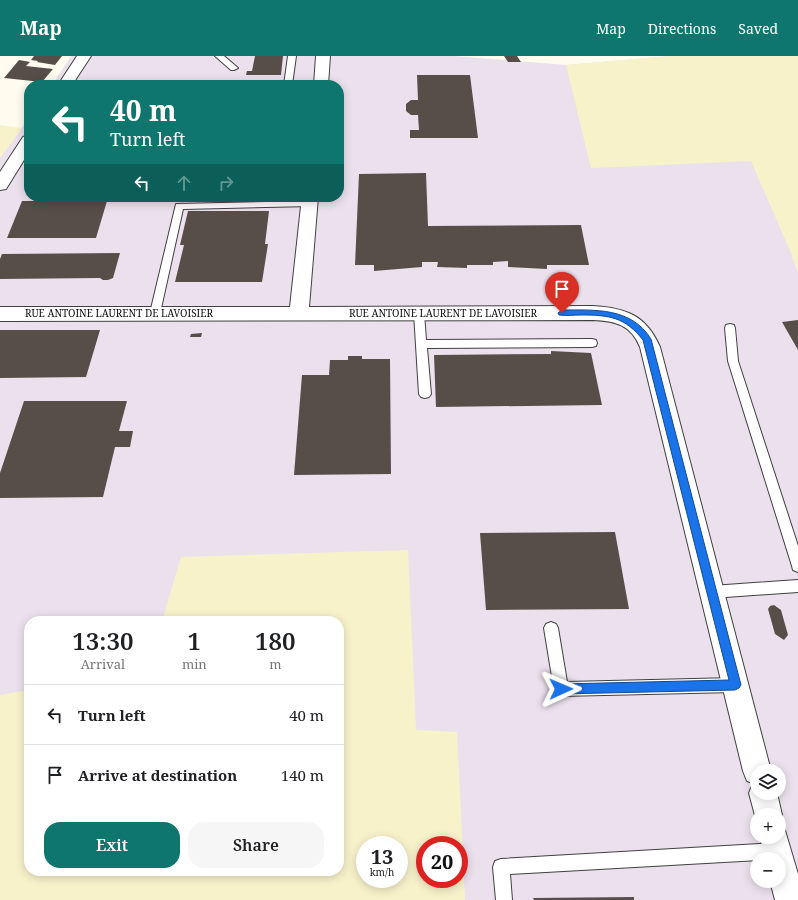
<!DOCTYPE html>
<meta charset="utf-8">
<style>
:root{--surface:#fff;--page:#f6f6f6;--text:#202124;--muted:#757577;--line:#e0e0e0;--accent:#0f766e}
body{margin:0;font-family:"Noto Serif",serif;background:var(--page);color:var(--text);height:100vh;display:flex;flex-direction:column;font-size:15px;white-space:nowrap}
*{box-sizing:border-box;margin:0}
p{font-size:13px;color:var(--muted)}
.icon{flex:none;width:22px;height:22px;fill:none;stroke:currentColor;stroke-width:2;stroke-linecap:round;stroke-linejoin:round}
.map{position:relative;flex:1;overflow:hidden}
.panel{position:absolute;left:24px;top:560px;width:320px;height:260px;display:flex;flex-direction:column;background:var(--surface);border-radius:16px;box-shadow:0 2px 10px #0003}
.panel>*{flex:none}
.banner{position:absolute;left:24px;top:24px;width:320px;height:122px;border-radius:16px;box-shadow:0 2px 10px #0003;background:#0f766e;color:#fff;overflow:hidden}
.controls{position:absolute;left:750px;top:708px;display:grid;gap:8px}
.controls a{display:grid;place-items:center;width:36px;height:36px;border-radius:50%;background:var(--surface);box-shadow:0 2px 10px #0003;font-size:20px}
.speed{position:absolute;left:356px;top:780px;display:flex;gap:8px;font-size:20px;font-weight:700;text-align:center}
.speed>*{display:grid;place-content:center;width:52px;height:52px;border-radius:50%;background:var(--surface);box-shadow:0 2px 10px #0003;line-height:1}
.speed small{font-size:10px;font-weight:400}
.speed .limit{border:6px solid #d22;background:#fff;color:#111}
.pin{position:absolute;display:grid;place-items:center;width:34px;height:34px;color:#fff;margin:-41px -17px;border-radius:50% 50% 50% 0;rotate:-45deg;box-shadow:0 0 4px #0007}
.pin .icon{rotate:45deg}
.me{position:absolute;width:44px;margin:-22px;rotate:89deg;stroke-linejoin:round;filter:drop-shadow(0 0 3px #0008)}
.turn{display:flex;align-items:center;gap:14px;height:84px;padding:0 20px;font-size:18px}
.turn .icon{width:52px;height:52px;stroke-width:2.5}
.turn b{display:block;font-size:28px;line-height:34px}
.lanes{display:flex;align-items:center;height:38px;padding:0 20px;background:#0003;justify-content:center;gap:20px;direction:ltr}
.lanes .off{opacity:.35}
.eta{display:flex;justify-content:space-evenly;align-items:center;height:68px;text-align:center}
.eta b{font-size:24px;font-weight:600;line-height:28px}
.action{display:flex;gap:8px;margin-top:auto;padding:8px 20px}
.action a{flex:1;height:46px;border-radius:16px;background:var(--accent);color:#fff;font-size:16px;font-weight:600;line-height:46px;text-align:center}
.action a+a{background:var(--page);color:var(--text)}
ul{padding:0;list-style:none}
li{display:flex;align-items:center;gap:12px;height:60px;padding:0 20px;border-top:1px solid var(--line)}
li div{flex:1}
li b{display:block;font-size:15px}
li em{font-style:normal}
header{display:flex;align-items:center;gap:24px;box-sizing:border-box;height:56px;padding:0 20px;background:var(--accent);color:#fff}
header strong{font-size:19px}
nav{display:flex;gap:22px;margin-inline-start:auto;font-size:14px}
.map>svg:first-child{display:block}
</style>
<header>
<strong>Map</strong>
<nav><a>Map</a><a>Directions</a><a>Saved</a></nav>
</header>
<div class="map">
<svg width="798" height="844" viewBox="0 0 798 844">
<rect width="100%" height="100%" fill="#fffbee"/>
<path fill="#ebe1ed" fill-rule="evenodd" d="M71 0H454L566 9 671 0H798V844H0V102L29 62V141H339V29H52ZM29 565H339V815H29ZM757 715H779V737H757ZM757 759H779V781H757ZM365 789H399V823H365ZM425 789H459V823H425ZM757 803H779V825H757Z"/>
<path fill="#f8f2cb" fill-rule="evenodd" d="M671 0H798V217L791 197 751 105 591 112 566 9Z
M0 69 22 72 0 102Z
M408 494 416 674 457 676 465 844H0V639L29 634V815H339V565H162L181 501ZM365 789H399V823H365ZM425 789H459V823H425Z"/>
<path fill="#574e49" d="M34 0H62L55 9 37 6 38 5 31 4Z
M255 0H283L281 19H246L247 15H252Z
M504 0H517L521 6H508Z
M19 4 30 6 26 10 53 13 42 26 4 22Z
M417 19H470L478 82H410V74H419L418 59H411L406 55V48L411 44H418Z
M426 117 428 170 581 169 589 209H547V213L508 211V205L493 206V209H467V212L437 211 438 206H422V211L374 215V209H355L359 118Z
M22 145H107L96 182H7Z
M188 155H269L265 188H268L262 226H175L184 189H180Z
M120 197 113 222 108 224H103L100 222 0 223V203L2 198Z
M798 264V294L782 266Z
M0 274H100L86 321 0 322Z
M202 277 201 281H190L191 278Z
M551 295 591 297 602 349 436 351 434 299 551 298Z
M348 300H362V303H390L391 418 294 419 302 319H329L330 304H348Z
M24 345H127L119 375H133L130 391H115L103 441 0 442V417Z
M615 476 629 553 486 554 480 477Z
M774 549 781 554 788 579 784 584 775 578 768 553 770 550Z
M634 841V844H534L533 842Z"/>
<g fill="none" stroke-linecap="round" stroke-linejoin="round">
<defs>
<path id="service" d="M215 0H224L238 12 234 14H231Z
M288 0H296L292 29H284Z
M309 145 314 148 312 150 183 153 160 257 159 260H151L150 257 176 148Z
M419 253 423 254 424 257 426 284 592 283 596 284 597 287 596 290 592 291 427 292 431 338 429 341 425 342 421 341 419 338 414 257 415 254Z
M730 268 734 269 735 272 738 305 798 490V516L793 514 792 510 728 305 725 272 726 269Z
M798 524V536L712 542 707 540 705 536 707 532 712 530Z
M551 566 556 568 558 572 567 626 735 622 740 624 742 629 740 634 735 636 561 640 556 638 554 633 544 572 546 568Z
M777 787 783 789 785 795 783 801 777 803 510 818 512 844H496L493 811 495 805 501 803Z"/>
<path id="minor" d="M77 0H91L72 29H58Z
M316 0H330L328 29H314Z
M29 79V96L6 133 0 134V116L23 81Z
M302 141H318L309 251 593 250C626 252 646 259 660 291L771 715H757V737H777L782 759 779 767V759H757V767L749 737 753 727 747 725 743 715 640 291C631 269 616 265 593 264L0 265V251H290Z
M779 769 784 771 798 818V844H775L770 825H779V803H765L760 781H779Z"/>
</defs>
<use href="#service" stroke="#404040" stroke-width="2"/>
<use href="#minor" stroke="#404040" stroke-width="2"/>
<use href="#service" fill="#fff" fill-rule="evenodd"/>
<use href="#minor" fill="#fff" fill-rule="evenodd"/>
</g>
<path fill="#1a73e8" stroke="#114b97" d="M562 254C595 254 631 251 651 283L741 629 739 632 735 634 561 638 557 636 556 633 557 629 561 628 729 624 643 284C625 261 609 259 581 259 574 259 566 260 559 259L558 257Z"/>
<g text-anchor="middle" stroke-width="4" stroke-linejoin="round" paint-order="stroke">
<g font-size="10" fill="#0d0d0d" stroke="#fff">
<text x="119" y="261">RUE ANTOINE LAURENT DE LAVOISIER</text>
<text x="443" y="261">RUE ANTOINE LAURENT DE LAVOISIER</text>
</g>
</g>
</svg>
<div class="controls">
<a><svg class="icon" aria-label="layers" viewBox="0 0 24 24"><path d="M12 4l9 5-9 5-9-5zM3 14l9 5 9-5"/></svg></a>
<a>+</a>
<a>−</a>
</div>
<div class="speed"><div>13<small>km/h</small></div><div class="limit">20</div></div>
<div class="pin" style="left:562px;top:257px;background:#d93025"><svg class="icon" aria-label="arrive" viewBox="0 0 24 24"><path d="M6 21V4h12l-3 4 3 4H6"/></svg></div>
<svg class="me" style="left:561px;top:633px" viewBox="-20 -20 40 40"><path d="M0-17L14 15 0 8-14 15z" fill="#1a73e8" stroke="#fff" stroke-width="4"/></svg>
<div class="banner">
<div class="turn"><svg class="icon" aria-label="left" viewBox="0 0 24 24"><path d="M17 20v-9H6M10 6l-5 5 5 5"/></svg><div><b>40 m</b>Turn left</div></div>
<div class="lanes"><svg class="icon" aria-label="left" viewBox="0 0 24 24"><path d="M17 20v-9H6M10 6l-5 5 5 5"/></svg><svg class="icon off" aria-label="ahead" viewBox="0 0 24 24"><path d="M12 20V5M6 11l6-6 6 6"/></svg><svg class="icon off" aria-label="right" viewBox="0 0 24 24"><path d="M7 20v-9h11M14 6l5 5-5 5"/></svg></div>
</div>
<section class="panel">
<div class="eta">
<div><b>13:30</b><p>Arrival</p></div>
<div><b>1</b><p>min</p></div>
<div><b>180</b><p>m</p></div>
</div>
<ul>
<li><svg class="icon" aria-label="left" viewBox="0 0 24 24"><path d="M17 20v-9H6M10 6l-5 5 5 5"/></svg><div><b>Turn left</b></div><em>40 m</em></li>
<li><svg class="icon" aria-label="arrive" viewBox="0 0 24 24"><path d="M6 21V4h12l-3 4 3 4H6"/></svg><div><b>Arrive at destination</b></div><em>140 m</em></li>
</ul>
<div class="action"><a>Exit</a><a>Share</a></div>
</section>
</div>
